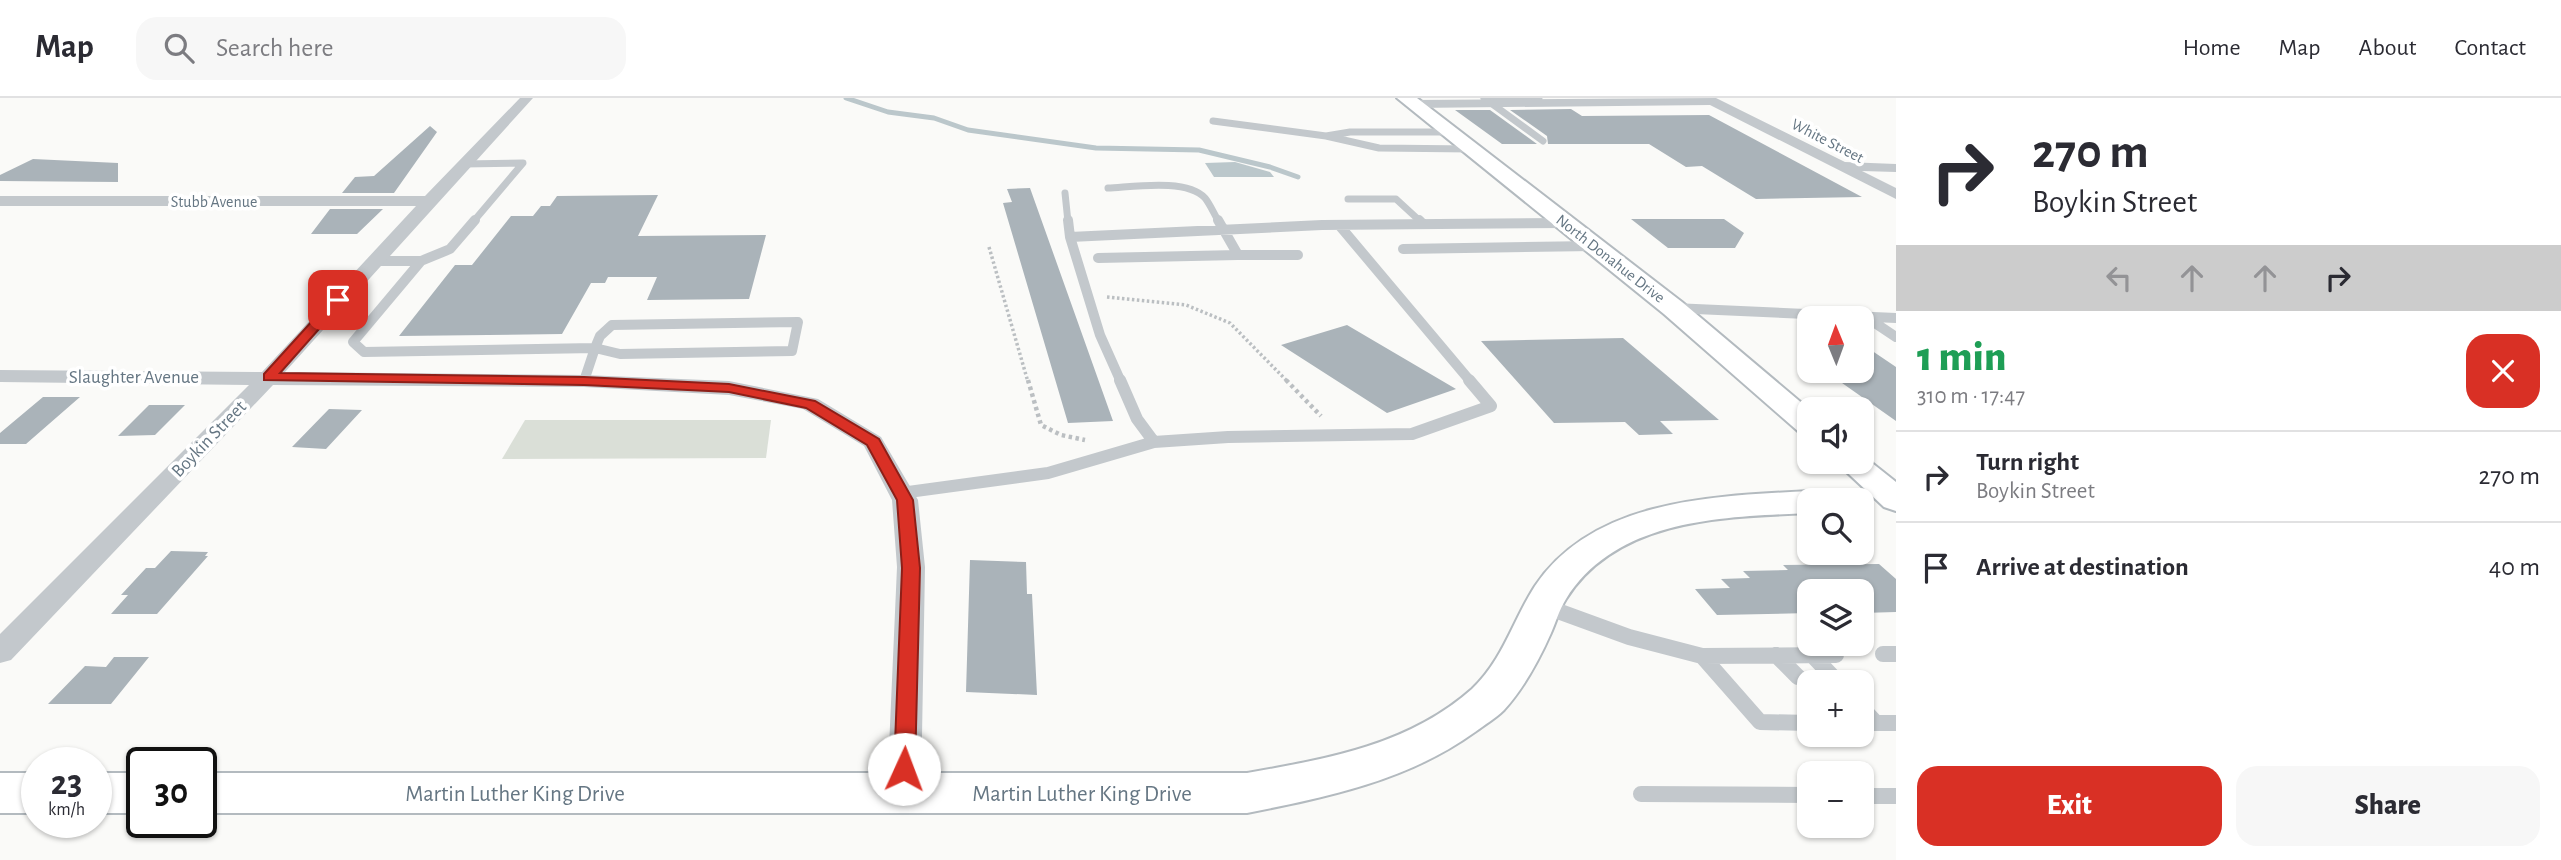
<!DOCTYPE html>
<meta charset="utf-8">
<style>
:root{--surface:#fff;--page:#f7f7f7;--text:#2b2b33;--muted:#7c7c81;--line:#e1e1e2;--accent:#d93025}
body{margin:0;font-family:"Alegreya Sans",sans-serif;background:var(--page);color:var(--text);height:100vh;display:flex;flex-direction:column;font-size:26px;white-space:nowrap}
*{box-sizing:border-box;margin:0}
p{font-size:23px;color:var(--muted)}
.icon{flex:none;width:38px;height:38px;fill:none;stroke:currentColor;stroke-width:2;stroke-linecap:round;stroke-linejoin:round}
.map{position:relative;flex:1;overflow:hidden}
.drawer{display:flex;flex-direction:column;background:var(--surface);width:665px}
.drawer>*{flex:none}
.guide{background:#fff;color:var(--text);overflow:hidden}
.needle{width:46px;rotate:359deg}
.tools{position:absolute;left:1797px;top:208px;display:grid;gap:14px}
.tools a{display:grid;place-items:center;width:77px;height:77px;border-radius:14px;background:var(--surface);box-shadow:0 2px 5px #0004;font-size:35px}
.speed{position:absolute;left:21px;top:649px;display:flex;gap:14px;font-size:35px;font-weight:700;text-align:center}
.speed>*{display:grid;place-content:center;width:91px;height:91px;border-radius:50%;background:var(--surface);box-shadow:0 2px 5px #0004;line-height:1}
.speed small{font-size:18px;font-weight:400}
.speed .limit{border:4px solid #111;border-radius:10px;background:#fff;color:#111}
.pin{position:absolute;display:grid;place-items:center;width:60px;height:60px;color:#fff;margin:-30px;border-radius:14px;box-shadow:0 4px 10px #0006}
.me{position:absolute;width:77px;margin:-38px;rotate:2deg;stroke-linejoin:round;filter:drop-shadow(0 0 5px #0008)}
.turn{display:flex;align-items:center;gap:24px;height:147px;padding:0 21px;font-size:32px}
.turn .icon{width:91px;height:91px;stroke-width:2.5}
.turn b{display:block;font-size:49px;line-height:60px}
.lanes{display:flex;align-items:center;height:66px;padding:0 21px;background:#0003;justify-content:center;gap:35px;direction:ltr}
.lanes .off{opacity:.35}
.round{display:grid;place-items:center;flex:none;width:74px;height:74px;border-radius:21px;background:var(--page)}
.overview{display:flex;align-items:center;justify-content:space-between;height:119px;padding:0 21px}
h1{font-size:42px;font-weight:800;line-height:52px;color:#1e9e55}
.action{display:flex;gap:14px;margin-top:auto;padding:14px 21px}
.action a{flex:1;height:80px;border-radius:21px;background:var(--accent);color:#fff;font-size:28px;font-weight:800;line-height:80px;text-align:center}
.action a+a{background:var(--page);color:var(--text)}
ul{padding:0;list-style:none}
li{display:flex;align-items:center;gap:21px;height:91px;padding:0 21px;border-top:2px solid var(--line)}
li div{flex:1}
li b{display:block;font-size:26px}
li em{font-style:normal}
header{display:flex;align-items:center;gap:42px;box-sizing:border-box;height:98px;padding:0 35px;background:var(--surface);border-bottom:2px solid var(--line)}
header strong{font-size:33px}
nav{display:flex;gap:38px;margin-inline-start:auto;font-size:24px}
.search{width:490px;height:63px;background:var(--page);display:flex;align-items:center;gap:18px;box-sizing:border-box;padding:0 24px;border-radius:21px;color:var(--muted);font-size:26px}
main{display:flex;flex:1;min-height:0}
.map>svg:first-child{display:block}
</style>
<header>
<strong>Map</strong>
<div class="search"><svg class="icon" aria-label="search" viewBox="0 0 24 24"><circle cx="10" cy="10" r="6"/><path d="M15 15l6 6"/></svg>Search here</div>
<nav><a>Home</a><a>Map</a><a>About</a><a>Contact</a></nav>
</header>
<main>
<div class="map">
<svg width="1896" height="762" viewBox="0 0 1896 762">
<rect width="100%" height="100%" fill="#fafaf8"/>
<path fill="#dadfd7" d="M525 322H771L766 360 502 361Z"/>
<path fill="#bbc7cb" d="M1235 64 1270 74 1274 79H1214L1205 65Z"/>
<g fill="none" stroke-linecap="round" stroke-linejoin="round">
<path stroke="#bbc7cb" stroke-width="5" d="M846 0 888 14 934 20 968 32 1096 50 1199 52 1270 69 1298 79"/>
</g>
<path fill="#aab3b9" d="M1571 11 1582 18 1709 17 1862 99 1756 101 1702 68 1686 69 1649 46H1548L1547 38 1510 12Z
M1455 12H1490L1537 46H1502Z
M430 28 437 34 394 95H342L355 79 374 78Z
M33 61 118 65V84L0 83V77Z
M1030 90 1113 323 1068 325 1003 105 1012 104 1007 91Z
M658 97 638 138 766 137 749 201 647 202 657 179H608L605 185H591L562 236 399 238 455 167H472L511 118H533L541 108H550L557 98Z
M330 111H383L357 136H311Z
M1631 121H1724L1744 135 1735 150H1668Z
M1347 227 1456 291 1387 315 1281 247Z
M1623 240 1719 322 1660 323 1673 336 1639 337 1625 324 1554 325 1481 243Z
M1862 246 1896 269V323L1825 273H1862Z
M43 299H80L26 346H0V335Z
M149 307H185L155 337 118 338Z
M329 311 362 312 326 351 292 349Z
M171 453 208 454 205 458H208L157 516H111L128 497H121L146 470H155Z
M970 462 1026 464 1027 496H1032L1037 597 966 594Z
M1879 466 1896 481V514L1862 515V494H1810V515L1717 517 1695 491 1730 490 1721 481 1750 480 1743 473 1788 472 1783 467Z
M114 559H149L111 606H48L85 568 106 569Z"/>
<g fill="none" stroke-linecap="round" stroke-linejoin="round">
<defs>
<path id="secondary" d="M1397 0H1417L1682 204 1810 312V336L1799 334 1664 216Z
M1862 357 1896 384V413L1884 409 1836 364H1862Z
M1810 393 1822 397 1826 402H1810V415C1724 419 1617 420 1566 501 1559 512 1556 524 1551 535 1539 562 1524 590 1504 612 1495 621 1484 627 1475 634 1407 683 1327 699 1247 715H201V675H1247C1327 661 1409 647 1472 591 1503 562 1513 522 1535 488 1594 400 1716 398 1810 393Z
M0 675H37V715H0Z
M96 675H142V715H96Z"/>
</defs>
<use href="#secondary" stroke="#b3babf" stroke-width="4"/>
<path stroke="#bbbfc2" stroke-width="3.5" stroke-dasharray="2.5 2.5" stroke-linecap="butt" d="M989 149 1028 284
M1107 199 1186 207 1230 225 1288 284"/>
<path stroke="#bbbfc2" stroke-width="4.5" stroke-dasharray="3.5 3.5" stroke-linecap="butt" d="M1028 282 1041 327 1061 337 1085 342
M1286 282 1321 318"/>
<path stroke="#c3c8cc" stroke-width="7" d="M1484 0 1543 43
M1485 1 1539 0
M1213 23 1326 38 1350 34H1450
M1326 38 1379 50 1471 51
M464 66 523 65 473 124
M1108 90C1132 89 1187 80 1205 100 1210 106 1214 116 1219 124
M1065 95 1068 124
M1348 101H1396L1421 124"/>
<path stroke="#c3c8cc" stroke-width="10" d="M1068 122 1070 139 1100 237 1121 284
M1419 122 1423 126
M1339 127 1471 284
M1070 139 1322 127 1565 125
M1403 151 1594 148
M1238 157H1298
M1098 160 1238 157 1218 122
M373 163H421L353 244 364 254 595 250 584 283
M421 163 450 151 475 122
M1673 210 1896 220
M1866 219 1896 239
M798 224 792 253 620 256 595 250 600 238 612 227Z"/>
<path stroke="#c3c8cc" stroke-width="12" d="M1120 282 1137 321 1154 344
M901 395 1048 375 1154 344 1228 339 1412 336 1491 308 1469 282"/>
<path stroke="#c3c8cc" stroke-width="16" d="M1544 508 1629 539 1702 558 1836 557
M1883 556H1896
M1776 557 1798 579
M1812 557 1833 579
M1702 558 1760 624 1810 625
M1862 610 1876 625
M1862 625H1896
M1641 696 1810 697
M1862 698H1896"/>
<path fill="#c3c8cc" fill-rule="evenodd" d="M520 0H533L285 274 584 277 729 283 818 301 881 339 918 402 925 469 921 695 916 705 904 709 892 705 887 695 897 469 892 402 864 348 803 311 729 297 584 289 273 287 11 562 0 565V536L249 287 0 284V272L262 274 416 108H0V98H425Z
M1716 0 1845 64 1896 66V74L1862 73 1896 90V101L1710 7 1414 10 1408 6 1414 2Z"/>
<use href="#secondary" fill="#fff" fill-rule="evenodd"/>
</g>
<path fill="#d93025" stroke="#8d1f18" stroke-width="2" d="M338 199 342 200V205L280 275 584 279 729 286 815 303 879 341 913 402 920 470 915 671 912 678 904 680 897 678 894 671 902 470 897 402 867 347 806 310 729 294 584 287 264 282V276L333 200Z"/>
<g text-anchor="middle" stroke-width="7" stroke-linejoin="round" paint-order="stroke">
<g font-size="16" fill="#657683" stroke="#fff">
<text transform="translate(1828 42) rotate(27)" y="6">White Street</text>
<text x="214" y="109">Stubb Avenue</text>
<text transform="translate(1611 160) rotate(38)" y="6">North Donahue Drive</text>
</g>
<g font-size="19" fill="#657683" stroke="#fff">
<text x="134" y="285">Slaughter Avenue</text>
<text transform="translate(208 340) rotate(-46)" y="7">Boykin Street</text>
</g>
<g font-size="23" fill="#657683" stroke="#fff">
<text x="515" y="703">Martin Luther King Drive</text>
<text x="1082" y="703">Martin Luther King Drive</text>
</g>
</g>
</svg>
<div class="tools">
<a><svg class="needle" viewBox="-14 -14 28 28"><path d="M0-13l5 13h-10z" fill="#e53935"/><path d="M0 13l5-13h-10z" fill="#7c7c81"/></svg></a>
<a><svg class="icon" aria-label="sound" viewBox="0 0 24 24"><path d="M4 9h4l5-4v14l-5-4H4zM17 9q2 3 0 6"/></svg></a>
<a><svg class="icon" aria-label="search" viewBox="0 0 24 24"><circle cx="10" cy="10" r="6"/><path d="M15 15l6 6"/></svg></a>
<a><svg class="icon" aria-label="layers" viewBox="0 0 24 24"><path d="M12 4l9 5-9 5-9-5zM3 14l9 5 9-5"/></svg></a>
<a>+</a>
<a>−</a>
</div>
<div class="speed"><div>23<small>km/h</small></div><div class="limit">30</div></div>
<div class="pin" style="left:338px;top:202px;background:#d93025"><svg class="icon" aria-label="arrive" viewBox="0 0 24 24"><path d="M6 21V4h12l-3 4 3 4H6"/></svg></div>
<svg class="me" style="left:904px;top:671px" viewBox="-20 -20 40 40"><circle r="19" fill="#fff"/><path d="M0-13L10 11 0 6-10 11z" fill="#d93025"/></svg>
</div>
<section class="drawer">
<div class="guide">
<div class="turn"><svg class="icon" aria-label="right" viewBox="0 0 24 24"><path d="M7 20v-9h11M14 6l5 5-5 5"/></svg><div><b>270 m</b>Boykin Street</div></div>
<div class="lanes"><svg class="icon off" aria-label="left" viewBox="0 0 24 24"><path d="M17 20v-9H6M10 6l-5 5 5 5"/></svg><svg class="icon off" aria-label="ahead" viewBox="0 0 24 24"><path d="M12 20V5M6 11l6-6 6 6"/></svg><svg class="icon off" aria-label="ahead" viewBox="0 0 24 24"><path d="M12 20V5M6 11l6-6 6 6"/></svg><svg class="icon" aria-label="right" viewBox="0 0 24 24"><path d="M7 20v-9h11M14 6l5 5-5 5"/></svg></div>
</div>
<div class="overview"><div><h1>1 min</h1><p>310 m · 17:47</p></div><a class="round" style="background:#d93025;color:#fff"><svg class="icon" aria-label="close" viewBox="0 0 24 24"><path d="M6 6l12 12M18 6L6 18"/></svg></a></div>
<ul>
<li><svg class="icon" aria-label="right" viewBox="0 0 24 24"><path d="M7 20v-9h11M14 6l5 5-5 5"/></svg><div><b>Turn right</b><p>Boykin Street</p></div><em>270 m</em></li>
<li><svg class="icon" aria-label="arrive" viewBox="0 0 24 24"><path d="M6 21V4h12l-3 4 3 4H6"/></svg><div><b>Arrive at destination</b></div><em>40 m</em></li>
</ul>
<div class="action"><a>Exit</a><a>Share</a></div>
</section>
</main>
